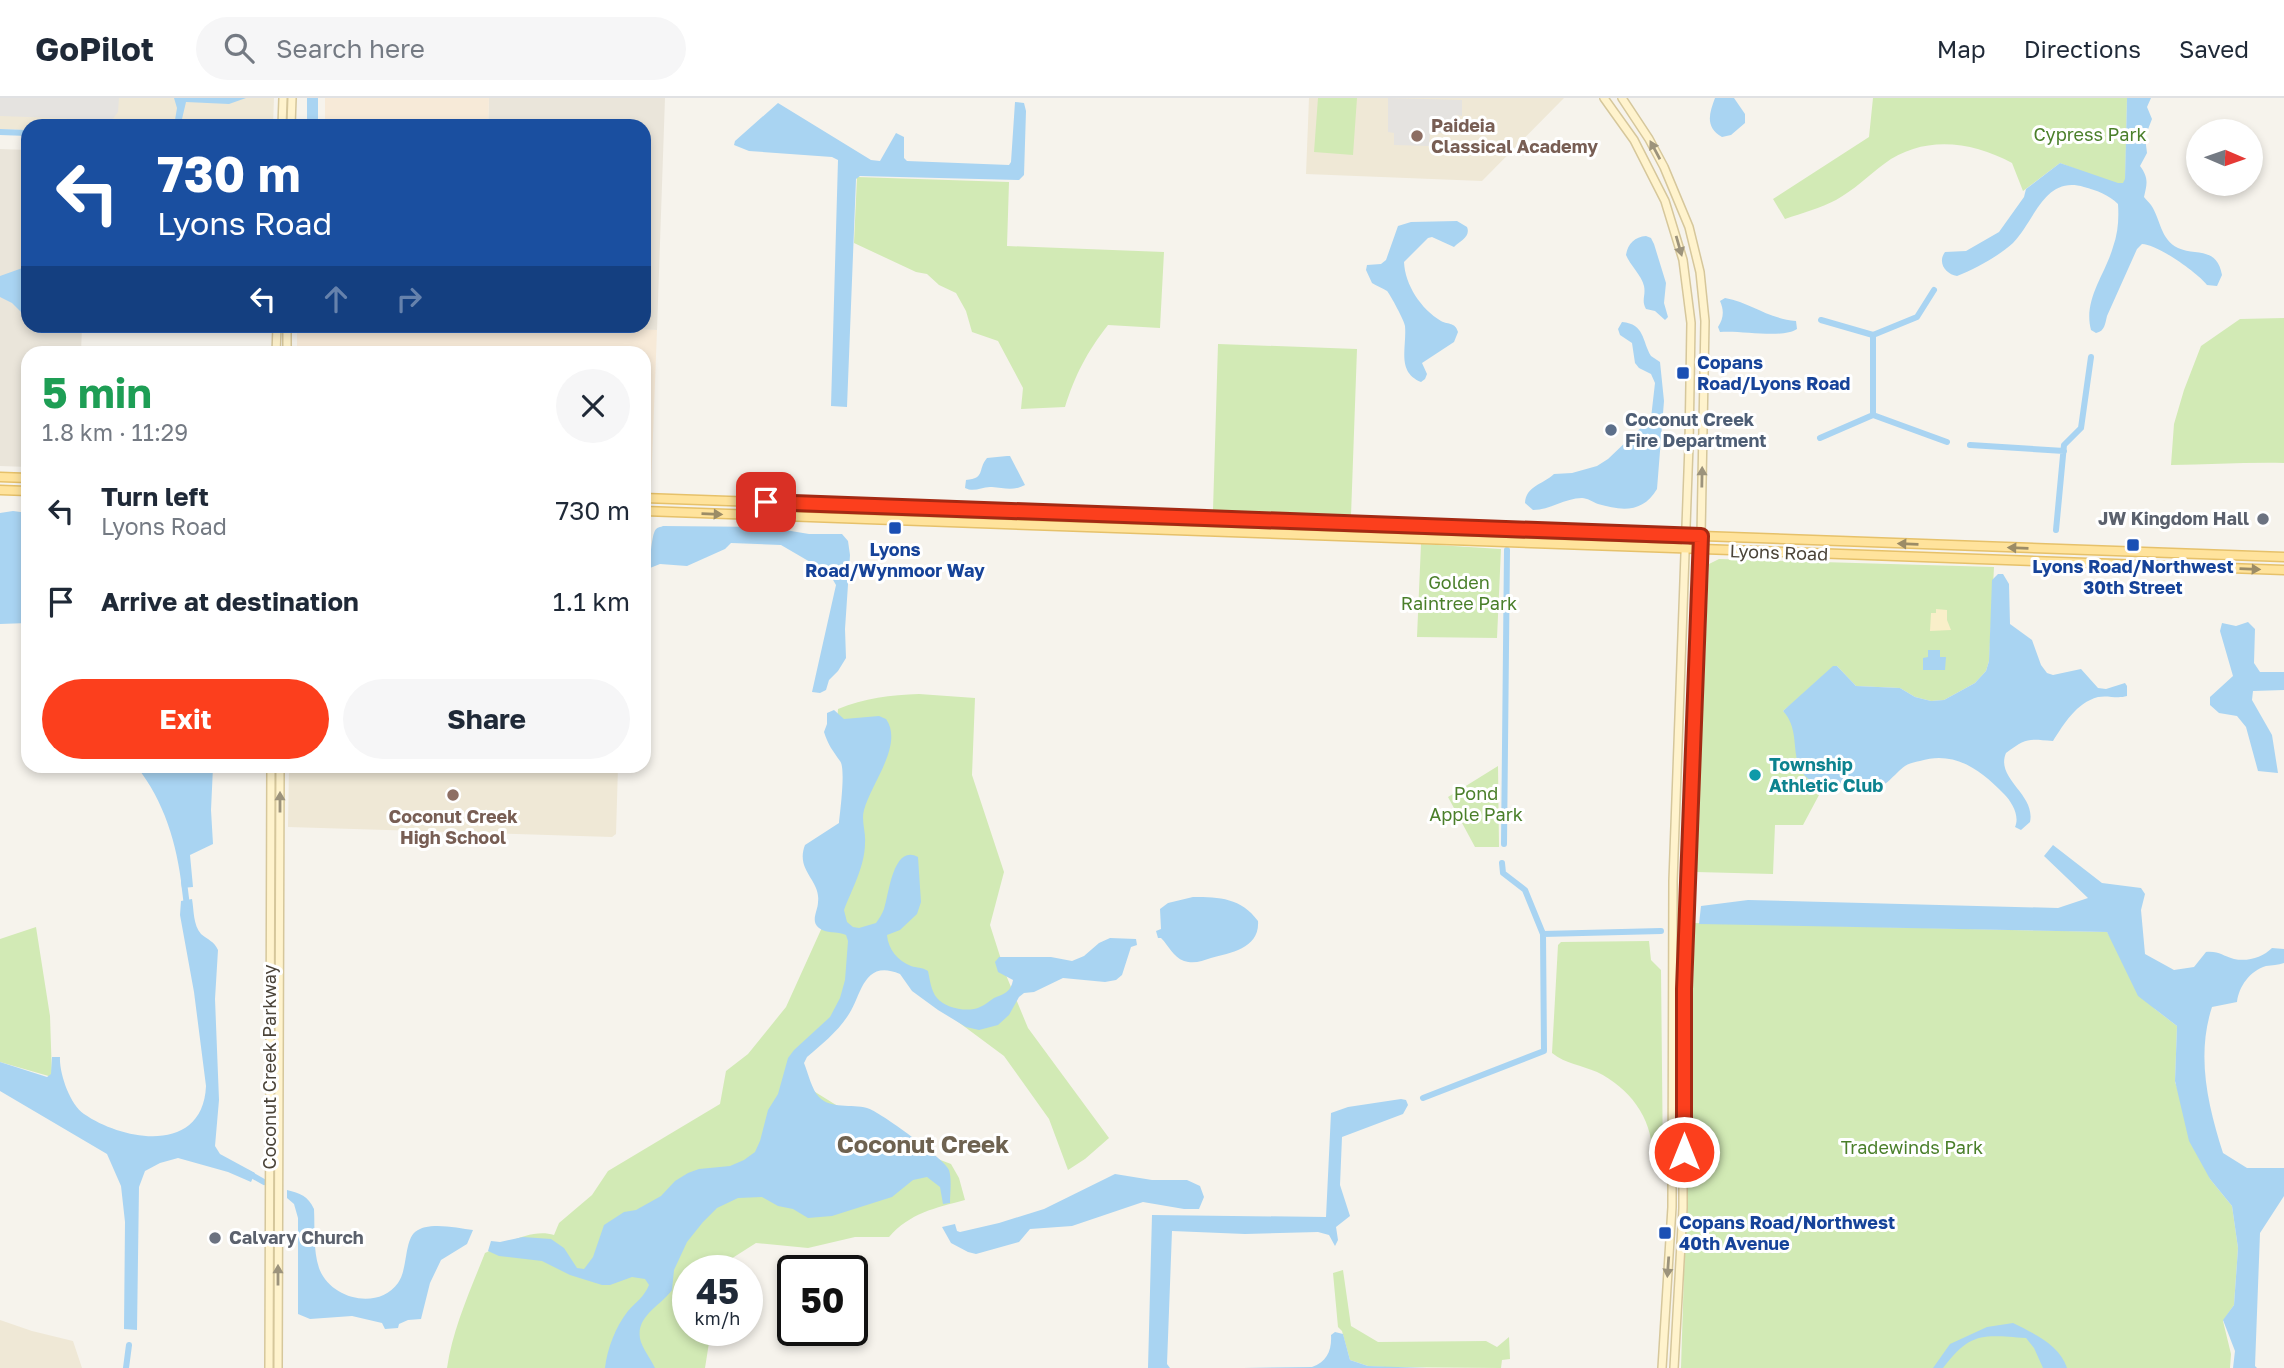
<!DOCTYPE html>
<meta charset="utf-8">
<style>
:root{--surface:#fff;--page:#f6f6f7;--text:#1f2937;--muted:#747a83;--line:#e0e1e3;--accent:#fc3f1d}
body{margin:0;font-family:"Golos Text",sans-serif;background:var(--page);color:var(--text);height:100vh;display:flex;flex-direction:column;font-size:26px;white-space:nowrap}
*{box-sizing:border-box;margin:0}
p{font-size:23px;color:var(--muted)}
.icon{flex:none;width:38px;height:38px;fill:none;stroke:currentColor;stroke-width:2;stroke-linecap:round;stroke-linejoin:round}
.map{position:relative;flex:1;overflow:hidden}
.details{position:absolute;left:21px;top:248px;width:630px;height:427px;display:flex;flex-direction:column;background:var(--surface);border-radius:21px;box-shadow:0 4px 10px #0003}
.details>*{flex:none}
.banner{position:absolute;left:21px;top:21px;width:630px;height:214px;border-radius:21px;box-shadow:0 4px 10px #0003;background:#1a4fa0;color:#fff;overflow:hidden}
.needle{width:46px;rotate:92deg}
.controls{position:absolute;left:2186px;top:21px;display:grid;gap:14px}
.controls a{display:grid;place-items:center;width:77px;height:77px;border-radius:50%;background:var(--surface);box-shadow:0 4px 10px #0003;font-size:35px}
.speed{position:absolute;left:672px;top:1157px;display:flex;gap:14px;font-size:35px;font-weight:700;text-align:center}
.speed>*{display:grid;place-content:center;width:91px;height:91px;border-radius:50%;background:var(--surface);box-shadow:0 4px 10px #0003;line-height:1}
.speed small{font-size:18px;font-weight:400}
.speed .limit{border:4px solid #111;border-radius:10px;background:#fff;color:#111}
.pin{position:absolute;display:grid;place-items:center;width:60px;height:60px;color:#fff;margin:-30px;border-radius:14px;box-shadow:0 4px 10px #0006}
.me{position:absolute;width:77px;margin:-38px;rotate:0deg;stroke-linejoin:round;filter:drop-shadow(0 0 5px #0008)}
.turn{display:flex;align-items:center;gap:24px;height:147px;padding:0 21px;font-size:32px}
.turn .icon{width:91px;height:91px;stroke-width:2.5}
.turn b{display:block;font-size:49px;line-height:60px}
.lanes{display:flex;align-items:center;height:66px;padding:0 21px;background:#0003;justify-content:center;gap:35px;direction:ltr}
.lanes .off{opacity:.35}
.round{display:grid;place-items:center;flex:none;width:74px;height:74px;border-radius:37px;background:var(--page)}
.headline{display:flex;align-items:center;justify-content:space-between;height:119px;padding:0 21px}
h1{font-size:42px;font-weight:700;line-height:52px;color:#1e9e55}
.action{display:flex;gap:14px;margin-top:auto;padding:14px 21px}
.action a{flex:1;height:80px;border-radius:42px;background:var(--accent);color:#fff;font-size:28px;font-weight:700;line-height:80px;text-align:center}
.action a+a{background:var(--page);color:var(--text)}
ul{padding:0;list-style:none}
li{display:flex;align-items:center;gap:21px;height:91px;padding:0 21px}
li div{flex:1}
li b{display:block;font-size:26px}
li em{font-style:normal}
header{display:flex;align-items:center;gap:42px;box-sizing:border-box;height:98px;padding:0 35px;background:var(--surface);border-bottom:2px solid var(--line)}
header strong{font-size:33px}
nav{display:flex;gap:38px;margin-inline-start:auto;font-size:24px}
.search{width:490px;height:63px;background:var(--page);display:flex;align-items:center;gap:18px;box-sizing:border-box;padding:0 24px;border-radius:38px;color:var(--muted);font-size:26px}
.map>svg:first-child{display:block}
</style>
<header>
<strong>GoPilot</strong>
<div class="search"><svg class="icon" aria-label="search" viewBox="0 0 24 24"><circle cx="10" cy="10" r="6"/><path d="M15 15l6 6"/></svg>Search here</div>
<nav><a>Map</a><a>Directions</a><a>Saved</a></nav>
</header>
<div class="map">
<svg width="2284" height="1270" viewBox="0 0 2284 1270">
<rect width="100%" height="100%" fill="#f6f3ec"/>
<path fill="#eae5da" d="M489 0H665L657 232 514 228H644V28H488Z
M0 51 28 52V228H82L81 255 28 256V369L0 368Z"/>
<path fill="#f7ead8" d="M325 0H489L488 28H325Z
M297 228H514L657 232 651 390H644V256L297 255Z"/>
<path fill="#efe8d6" d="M0 0H274L273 28H28V32L0 31Z
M1309 0H1564L1482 83 1306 76Z
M289 669H618L616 736 612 739 288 729Z
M0 1222 32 1233 73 1243 82 1270H0Z"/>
<path fill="#d2eab5" d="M1318 0H1357L1353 57 1314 54Z
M1873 0H2127L2125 90 2060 65 2023 93 2012 65C1971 43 1923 37 1884 66 1868 78 1854 92 1836 102 1821 110 1802 115 1785 121L1773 101 1869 39Z
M857 79 1009 84 1007 148 1164 154 1160 230 1108 227C1087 254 1075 277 1065 309L1021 311 1023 290 998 243 972 234 966 213 956 195 939 187 927 176 916 174 854 145Z
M2284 220V365C2246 364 2209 367 2171 367L2174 326 2184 292 2201 248 2240 221Z
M1218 246 1357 251 1351 418 1213 412Z
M1421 446 1501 451 1497 540 1417 539Z
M1719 461 1994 469 1989 563 1986 573 1975 585 1944 602 1931 603 1915 599 1900 590 1856 588 1837 568 1783 613C1786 616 1789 618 1791 622 1802 640 1786 674 1819 686V697L1803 727H1775L1773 776 1696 774 1709 466Z
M919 596 975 600 972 677 1004 774 990 827 1006 877 1028 930 1109 1040 1085 1061 1068 1072 1049 1021 1004 958 938 909 900 873 863 869 848 907 799 961V984L849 1015 930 1058 951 1066 959 1080 965 1102C935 1110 910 1115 889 1139H855L808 1150 756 1145 723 1166 722 1172H688V1232H711L705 1270H447C453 1230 470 1193 485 1155 505 1146 532 1130 554 1137L559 1125 592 1097 608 1073 720 1006 726 973 748 956 786 909 829 814 851 727 837 623 838 611C864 600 891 597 919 596Z
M1498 668 1499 749H1475L1448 699Z
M1695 825 2107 834 2155 911 2177 928 2175 984 2210 1081 2232 1108 2238 1150 2234 1207 2223 1223 2231 1256 2230 1270H1681Z
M36 829 50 918 52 979 0 964V841Z
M1649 843 1651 862 1661 872 1663 1069 1652 1059C1654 1022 1630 990 1597 974 1581 967 1566 966 1552 955L1558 847 1561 844Z
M1343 1172 1351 1228 1378 1244 1486 1243 1497 1249 1509 1239 1510 1261 1502 1262 1501 1270 1385 1269 1368 1268 1350 1262 1342 1233 1338 1229 1333 1175Z"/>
<path fill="#f9efc9" d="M1936 511 1947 512V522L1951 532 1930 533 1931 515H1936Z"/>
<path fill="#e5e3e0" d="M0 0H119L118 14 112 22 0 18Z
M1388 0 1462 2V18L1456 17 1455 26 1446 25 1445 35H1430L1429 48 1394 47V35L1388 34Z"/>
<path fill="#a9d4f2" d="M174 0H246L229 6 186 4 182 21 188 28H174L177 10Z
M307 0H318V28H307Z
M1715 0H1734L1745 16V25L1731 37 1722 39C1705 29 1709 16 1715 0Z
M2127 0H2151L2147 9 2152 21 2145 39 2147 55 2140 68C2149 80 2147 86 2144 99 2146 102 2149 104 2151 107 2161 122 2160 141 2178 150 2195 158 2217 148 2222 177L2217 188 2207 187C2198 175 2157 146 2142 146L2137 151 2107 218C2105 226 2105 233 2096 235L2091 232C2083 202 2105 177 2113 149 2118 135 2119 121 2118 106 2109 97 2096 92 2084 89 2044 77 2035 123 2013 145 1999 158 1975 171 1957 178 1946 176 1937 165 1945 154L1966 153 1999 134 2024 99 2026 91 2060 65 2118 85H2123L2125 81Z
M1015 4 1024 5 1026 13 1024 77 1019 82 860 78 856 81 847 309 831 308 838 62 832 59 749 53 734 47 735 43 778 5 871 62 880 63 896 35 904 39V60L907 63 1009 67 1011 64Z
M1457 123 1467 129C1471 139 1460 143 1454 149L1432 139 1428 140 1404 164C1405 187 1421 211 1441 223 1449 227 1455 224 1458 234L1454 244 1422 265 1427 276 1425 281 1421 284C1396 274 1407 249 1405 228 1405 224 1390 196 1387 193 1383 190 1376 188 1372 185L1366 172 1367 167 1381 166 1386 162 1398 128 1411 124Z
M1646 138 1651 140 1654 146 1666 185 1664 205 1668 219 1665 222 1655 213 1646 211C1641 202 1646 198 1644 188 1642 178 1630 167 1626 157 1628 145 1635 139 1646 138Z
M28 168V221L12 205 0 199V178Z
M1725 200C1752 205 1766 220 1796 223L1797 231C1782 241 1741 232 1720 234L1718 229C1724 220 1724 212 1720 203Z
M1622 224C1645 226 1642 243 1651 258L1660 264 1664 303 1657 391C1643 415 1622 413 1598 406 1593 404 1587 400 1582 400 1565 400 1550 412 1533 412L1525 405C1526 388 1542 387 1554 376L1572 375 1597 368 1608 361 1651 320 1655 285 1651 276 1639 270 1635 265 1632 245 1620 237 1618 231Z
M1007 358H1010L1025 387C1014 393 1004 390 992 389 982 388 975 395 965 390L966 382C986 380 977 372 987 360Z
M13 413 28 415V525L0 526V415Z
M663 428 767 429 809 436H842L848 443 850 457 845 531 846 560 838 573 829 582 826 592 820 595 812 594 836 487 829 475 781 447 731 445 725 451 687 468 660 466 650 470C649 466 652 440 654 435 656 429 658 430 663 428Z
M1998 476H2003L2009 486 2010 526 2032 542 2041 567 2047 575 2053 577 2081 571 2098 590 2106 591 2125 585 2127 588V598C2117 601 2108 597 2098 599 2076 605 2064 626 2053 643 2029 641 2027 639 2006 655 1995 681 2036 696 2030 724L2021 732 2015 729C2020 718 2012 704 2004 696 1981 672 1954 652 1920 663 1915 664 1910 665 1905 668 1894 676 1885 691 1870 692 1861 693 1849 687 1839 686 1831 685 1820 689 1813 684 1785 668 1804 635 1783 613L1833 568H1837L1856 588 1900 590 1915 599 1931 603 1944 602 1975 585 1986 573 1989 563 1992 482Z
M2248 524 2255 531 2254 565 2260 574H2284V592L2253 593 2252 602 2272 637 2278 675 2258 673 2246 629 2237 618 2219 615 2210 607V599L2233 578 2220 533 2222 525 2236 528Z
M1928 552H1940V559H1946L1945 572H1923V560L1928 559Z
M834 612 844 621 879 618 886 621C904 646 871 686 864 712 861 723 866 734 865 745 865 768 852 791 844 812L847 824 853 829 859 830 876 825C879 821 882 816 884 811 889 796 893 746 918 759L921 804 917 816 900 832 887 837C888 851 898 863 911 868 917 870 922 869 928 873 930 882 931 893 937 900 945 910 968 915 980 909 985 907 989 903 994 900 1004 896 1011 894 1013 882L998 874 995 864 999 859H1051L1072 863 1084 858 1099 845 1110 840 1136 841 1137 847 1131 849 1122 877 1116 882 1105 884 1063 880 1034 894 1024 895 1019 899 1009 917 998 927 979 932 966 929 938 912 912 893 900 876C862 860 862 899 847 919 837 934 821 947 807 959L804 965C808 975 812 992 819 999 830 1011 852 1006 867 1010 879 1013 946 1062 949 1072 952 1082 950 1094 950 1105L943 1106 940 1089 927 1079 913 1082 892 1099 832 1118 808 1120 793 1111 778 1108 762 1099 738 1100 717 1110 703 1124 687 1144 674 1172 672 1192C661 1208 633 1219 641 1244 644 1253 651 1261 655 1270H605C607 1251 616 1228 628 1213 636 1204 644 1199 649 1187L645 1181 632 1179 610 1187H602L570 1177 542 1163 499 1158 488 1153 491 1143 500 1144 523 1139 551 1141 564 1150 577 1170 584 1171 593 1159 604 1127 624 1114 636 1112 661 1098 675 1083 688 1075 699 1071 730 1068 744 1062 755 1054 760 1043 768 1012 778 996 788 960 794 952 830 919 840 900 845 882 848 843 846 837C837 833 826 836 819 830 810 823 818 813 818 804 821 782 795 773 805 747L839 725C840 714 846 670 840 663 833 653 828 647 824 634L827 626V615Z
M137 669H213L211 712 213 746 190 757 193 789 182 790C177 746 164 703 137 669Z
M2053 747 2102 785 2141 790 2145 796 2141 812 2145 856 2174 872 2194 869 2206 854C2220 853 2222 858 2234 861 2248 864 2263 859 2272 850L2284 851V865C2278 867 2272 867 2266 868 2250 873 2239 888 2237 904L2212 909C2196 958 2208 1008 2223 1055L2247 1070H2284V1098L2260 1135 2255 1268 2257 1270H2233L2235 1253 2223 1222 2234 1207 2238 1150 2232 1108 2210 1081 2189 1043 2175 983 2177 928 2138 898 2107 834 1699 826 1701 808 1748 802 2058 810 2088 800 2044 758Z
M1193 799C1220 799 1241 800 1258 823 1260 850 1231 855 1211 860 1202 863 1194 866 1184 863 1173 859 1169 848 1161 840H1158L1156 833 1161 831 1160 811 1168 805Z
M192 801C194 812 193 827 201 836 208 842 214 843 218 852L215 901 219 1002 215 1048 220 1056 255 1075 251 1084 228 1074 178 1060 160 1065 145 1073 139 1089 137 1232 124 1231 125 1124 121 1088 107 1056 0 993V964L47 979 51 976 52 959H60C59 975 70 1007 84 1016 125 1044 203 1056 206 988L194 894 180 817 181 803Z
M1401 1001 1406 1002 1408 1007 1403 1016 1342 1039 1340 1087 1350 1118 1336 1129 1338 1142 1335 1148 1329 1137 1318 1134 1245 1136 1172 1133 1167 1266 1170 1270H1195H1148L1152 1117 1326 1119 1331 1015 1348 1009Z
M1115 1076 1152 1082H1187L1200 1088 1204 1099 1199 1111H1184L1143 1104 1072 1128 1030 1131 1019 1144 976 1156 968 1154 951 1145 942 1129 955 1126 957 1133 960 1134 999 1125 1044 1111Z
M287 1092C300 1095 308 1098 314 1111 315 1130 313 1152 319 1170 330 1201 378 1213 398 1185 408 1171 404 1144 415 1134 428 1123 457 1130 473 1132L467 1146 441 1162 430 1185 421 1221 408 1222 399 1226 398 1230 385 1231 382 1225 352 1218 310 1221 298 1216V1120L294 1106 287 1100Z
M2013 1225C2033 1235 2060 1247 2067 1270H2043L2034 1250 2026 1240C1983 1237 1971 1233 1943 1270H1933L1950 1246 1987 1229Z
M1335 1234 1343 1236 1350 1262 1368 1268 1427 1270H1243L1312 1269C1327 1264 1332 1252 1331 1237Z"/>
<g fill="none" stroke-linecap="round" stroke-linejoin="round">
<path stroke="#a9d4f2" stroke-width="6" d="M0 34 28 35
M1821 222 1873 237
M1873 317 1947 344
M1820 340 1873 317V237L1917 219 1934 192
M1970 347 2064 353
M2056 432 2064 347 2081 330 2091 259
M1504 746 1507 452
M1502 765 1503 775 1525 792 1543 836 1661 833
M184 784 187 808
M1423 1000 1544 953 1543 836
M248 1075 264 1084
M126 1270 129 1247"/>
<defs>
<path id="secondary" d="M1604 0 1634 42 1665 103 1683 162 1691 225 1689 347 1673 783 1672 1109 1662 1270
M1622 0 1649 41 1664 69 1689 129 1700 174 1705 223 1701 438 1683 891V1110L1674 1270
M282 28 283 0
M291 28 292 0
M276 256 277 228
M287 256V228
M269 1270 271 668
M278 1270 280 668"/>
<path id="primary" d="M0 379 28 380
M0 392 28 393
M644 400 2284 459
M644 413 2284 472"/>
</defs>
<use href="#secondary" stroke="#d6c79b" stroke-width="10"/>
<use href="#primary" stroke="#e6c16a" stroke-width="11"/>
<use href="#secondary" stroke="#fff3cd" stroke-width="7"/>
<use href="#primary" stroke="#ffe39c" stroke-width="8"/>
</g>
<defs><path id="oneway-solid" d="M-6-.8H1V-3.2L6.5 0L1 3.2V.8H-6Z" transform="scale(1.75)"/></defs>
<g fill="#9c937c">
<use href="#oneway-solid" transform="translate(1655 52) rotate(-118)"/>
<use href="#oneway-solid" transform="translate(1679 148) rotate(74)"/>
<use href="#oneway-solid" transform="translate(1702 379) rotate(-89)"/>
<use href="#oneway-solid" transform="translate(280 704) rotate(-90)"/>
<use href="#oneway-solid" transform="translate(1668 1169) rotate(94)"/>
<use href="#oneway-solid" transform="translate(278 1177) rotate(-90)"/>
</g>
<g fill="#9c8c66">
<use href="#oneway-solid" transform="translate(712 416) rotate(2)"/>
<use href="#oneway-solid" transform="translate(1908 446) rotate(-178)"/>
<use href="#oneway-solid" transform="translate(2018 450) rotate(-178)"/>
<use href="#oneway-solid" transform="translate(2250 471) rotate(2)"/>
</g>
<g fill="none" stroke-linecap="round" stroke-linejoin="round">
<defs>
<path id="route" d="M766 404 1701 438 1684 891V1054"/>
</defs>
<use href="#route" stroke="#a42913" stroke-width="18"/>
<use href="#route" stroke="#fc3f1d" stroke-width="12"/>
</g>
<g fill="#8d6e63" stroke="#fff" stroke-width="2.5">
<circle cx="1417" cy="38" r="7"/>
<circle cx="453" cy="697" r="7"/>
</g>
<g fill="#1a4fb4" stroke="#fff" stroke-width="2.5">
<rect x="1676" y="268" width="14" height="14" rx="3.5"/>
<rect x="888" y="423" width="14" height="14" rx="3.5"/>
<rect x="2126" y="440" width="14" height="14" rx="3.5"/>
<rect x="1658" y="1128" width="14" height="14" rx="3.5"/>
</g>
<circle fill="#5c6f8a" stroke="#fff" stroke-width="2.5" cx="1611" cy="332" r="7"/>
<g fill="#6b7280" stroke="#fff" stroke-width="2.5">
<circle cx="2263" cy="421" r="7"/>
<circle cx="215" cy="1140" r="7"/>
</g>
<circle fill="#0f9aa8" stroke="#fff" stroke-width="2.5" cx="1755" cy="677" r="7"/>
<g text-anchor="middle" stroke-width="6" stroke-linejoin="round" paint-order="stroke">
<g font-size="18" font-weight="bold" fill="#785e54" stroke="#fff" text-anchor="start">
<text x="1431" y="34">Paideia<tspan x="1431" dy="21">Classical Academy</tspan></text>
<text x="453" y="725" text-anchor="middle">Coconut Creek<tspan x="453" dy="21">High School</tspan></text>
</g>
<g font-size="18" fill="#4a7f2a" stroke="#fff">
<text x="2090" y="43">Cypress Park</text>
<text x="1459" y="491">Golden<tspan x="1459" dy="21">Raintree Park</tspan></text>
<text x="1476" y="702">Pond<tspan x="1476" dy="21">Apple Park</tspan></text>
<text x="1912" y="1056">Tradewinds Park</text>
</g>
<g font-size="18" font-weight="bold" fill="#164399" stroke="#fff" text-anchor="start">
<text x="1697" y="271">Copans<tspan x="1697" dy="21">Road/Lyons Road</tspan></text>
<text x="895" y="458" text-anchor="middle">Lyons<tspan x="895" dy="21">Road/Wynmoor Way</tspan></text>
<text x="2133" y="475" text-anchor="middle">Lyons Road/Northwest<tspan x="2133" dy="21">30th Street</tspan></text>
<text x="1679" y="1131">Copans Road/Northwest<tspan x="1679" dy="21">40th Avenue</tspan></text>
</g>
<g font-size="18" font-weight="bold" fill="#4e5e75" stroke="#fff" text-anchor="start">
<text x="1625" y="328">Coconut Creek<tspan x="1625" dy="21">Fire Department</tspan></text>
</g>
<g font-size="18" font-weight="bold" fill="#5b616d" stroke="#fff" text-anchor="end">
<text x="2249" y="427">JW Kingdom Hall</text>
<text x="229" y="1146" text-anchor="start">Calvary Church</text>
</g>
<g font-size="18" fill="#4b4439" stroke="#fff">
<text transform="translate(1779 455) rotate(2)" y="6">Lyons Road</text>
<text transform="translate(270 969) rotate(-90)" y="6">Coconut Creek Parkway</text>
</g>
<g font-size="18" font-weight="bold" fill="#0d838f" stroke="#fff" text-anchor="start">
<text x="1769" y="673">Township<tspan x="1769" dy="21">Athletic Club</tspan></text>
</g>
<g font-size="24" font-weight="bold" fill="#6e6250" stroke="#fff">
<text x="923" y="1055">Coconut Creek</text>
</g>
</g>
</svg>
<div class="controls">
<a><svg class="needle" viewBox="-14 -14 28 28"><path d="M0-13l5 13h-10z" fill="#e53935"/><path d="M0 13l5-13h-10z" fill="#747a83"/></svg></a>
</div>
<div class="speed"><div>45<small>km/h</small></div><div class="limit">50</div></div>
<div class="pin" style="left:766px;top:404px;background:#d93025"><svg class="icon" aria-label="arrive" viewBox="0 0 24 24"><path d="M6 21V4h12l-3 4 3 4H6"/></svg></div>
<svg class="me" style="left:1684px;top:1054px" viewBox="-20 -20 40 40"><circle r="17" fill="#fc3f1d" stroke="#fff" stroke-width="3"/><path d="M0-11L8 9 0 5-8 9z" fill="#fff"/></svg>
<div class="banner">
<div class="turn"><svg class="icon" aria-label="left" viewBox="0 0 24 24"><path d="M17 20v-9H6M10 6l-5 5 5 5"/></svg><div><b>730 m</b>Lyons Road</div></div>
<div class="lanes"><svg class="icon" aria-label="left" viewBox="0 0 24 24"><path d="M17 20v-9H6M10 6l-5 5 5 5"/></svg><svg class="icon off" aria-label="ahead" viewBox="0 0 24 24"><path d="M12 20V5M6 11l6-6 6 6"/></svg><svg class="icon off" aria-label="right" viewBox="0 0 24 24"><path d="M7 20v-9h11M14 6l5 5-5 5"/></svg></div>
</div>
<section class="details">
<div class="headline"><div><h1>5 min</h1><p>1.8 km · 11:29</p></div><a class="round"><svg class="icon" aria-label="close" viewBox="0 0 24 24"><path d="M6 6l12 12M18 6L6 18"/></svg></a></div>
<ul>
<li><svg class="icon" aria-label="left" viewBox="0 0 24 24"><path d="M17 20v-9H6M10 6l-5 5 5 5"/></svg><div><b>Turn left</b><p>Lyons Road</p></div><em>730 m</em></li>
<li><svg class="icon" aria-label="arrive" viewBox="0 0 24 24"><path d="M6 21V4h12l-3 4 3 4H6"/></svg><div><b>Arrive at destination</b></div><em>1.1 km</em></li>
</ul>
<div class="action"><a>Exit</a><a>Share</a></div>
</section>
</div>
